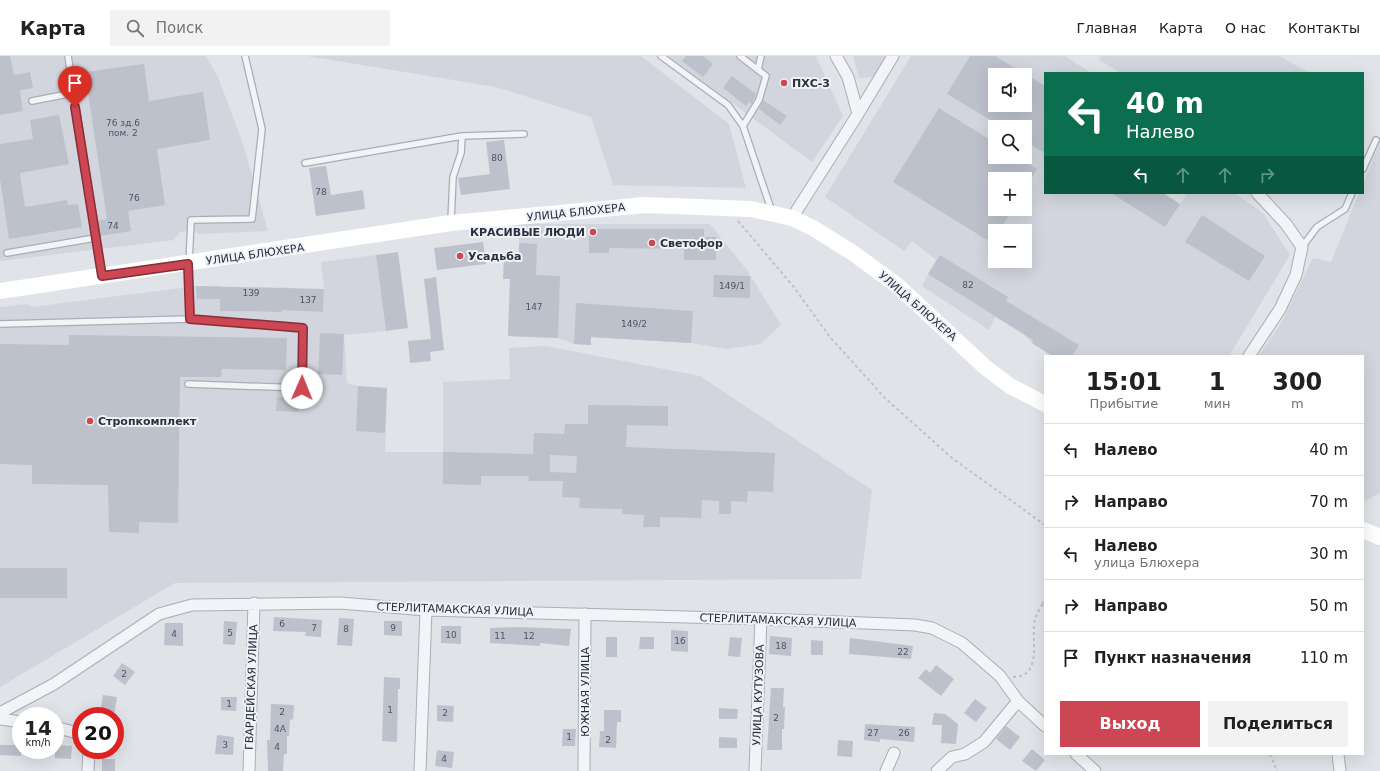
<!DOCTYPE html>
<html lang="ru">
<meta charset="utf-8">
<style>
:root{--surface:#fff;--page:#f2f2f2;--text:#202124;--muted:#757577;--line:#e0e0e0;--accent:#cc4653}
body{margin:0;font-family:"DejaVu Sans",sans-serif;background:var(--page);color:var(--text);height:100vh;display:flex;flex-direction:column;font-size:15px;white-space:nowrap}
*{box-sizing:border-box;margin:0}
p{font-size:13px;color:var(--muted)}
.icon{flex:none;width:22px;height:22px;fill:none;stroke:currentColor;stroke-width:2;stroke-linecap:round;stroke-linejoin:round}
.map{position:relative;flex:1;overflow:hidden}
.side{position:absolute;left:1044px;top:299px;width:320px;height:400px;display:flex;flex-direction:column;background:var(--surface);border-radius:0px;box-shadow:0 4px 16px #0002}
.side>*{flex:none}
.banner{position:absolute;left:1044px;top:16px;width:320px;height:122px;border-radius:0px;box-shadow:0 4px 16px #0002;background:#0b6e4f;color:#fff;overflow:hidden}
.fabs{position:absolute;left:988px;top:12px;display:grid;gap:8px}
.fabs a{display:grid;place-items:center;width:44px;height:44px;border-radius:0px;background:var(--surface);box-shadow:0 4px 16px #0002;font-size:20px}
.speed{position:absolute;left:12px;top:651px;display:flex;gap:8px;font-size:20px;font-weight:700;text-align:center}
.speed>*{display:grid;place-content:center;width:52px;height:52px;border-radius:50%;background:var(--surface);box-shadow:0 4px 16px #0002;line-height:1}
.speed small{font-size:10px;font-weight:400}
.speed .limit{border:6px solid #d22;background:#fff;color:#111}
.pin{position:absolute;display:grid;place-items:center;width:34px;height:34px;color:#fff;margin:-41px -17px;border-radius:50% 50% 50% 0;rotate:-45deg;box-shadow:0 0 4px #0007}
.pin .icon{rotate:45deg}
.me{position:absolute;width:44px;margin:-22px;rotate:1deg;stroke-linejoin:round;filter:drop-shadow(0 0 3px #0008)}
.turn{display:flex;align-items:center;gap:14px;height:84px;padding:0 16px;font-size:18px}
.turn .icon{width:52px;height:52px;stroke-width:2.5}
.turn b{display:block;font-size:28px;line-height:34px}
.lanes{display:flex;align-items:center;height:38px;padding:0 16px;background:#0003;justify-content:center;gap:20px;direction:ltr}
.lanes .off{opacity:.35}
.eta{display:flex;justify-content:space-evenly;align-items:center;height:68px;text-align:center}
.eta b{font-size:24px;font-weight:700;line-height:28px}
.cta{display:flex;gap:8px;margin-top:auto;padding:8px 16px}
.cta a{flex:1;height:46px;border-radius:0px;background:var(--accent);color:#fff;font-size:16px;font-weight:700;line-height:46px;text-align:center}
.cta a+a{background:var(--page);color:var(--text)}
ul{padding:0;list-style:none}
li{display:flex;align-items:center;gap:12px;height:52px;padding:0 16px;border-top:1px solid var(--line)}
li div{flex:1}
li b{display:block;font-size:15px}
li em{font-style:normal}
header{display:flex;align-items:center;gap:24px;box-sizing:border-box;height:56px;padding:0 20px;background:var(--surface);border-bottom:1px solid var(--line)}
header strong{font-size:19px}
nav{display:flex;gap:22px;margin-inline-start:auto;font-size:14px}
.search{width:280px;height:36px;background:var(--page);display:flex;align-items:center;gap:10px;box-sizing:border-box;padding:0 14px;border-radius:0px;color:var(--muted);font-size:15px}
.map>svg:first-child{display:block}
</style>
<header>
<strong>Карта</strong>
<div class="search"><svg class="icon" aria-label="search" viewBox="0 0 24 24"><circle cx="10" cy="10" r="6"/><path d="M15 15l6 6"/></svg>Поиск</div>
<nav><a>Главная</a><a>Карта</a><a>О нас</a><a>Контакты</a></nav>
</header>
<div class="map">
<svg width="1380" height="715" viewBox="0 0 1380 715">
<rect width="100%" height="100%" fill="#e0e3e8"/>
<path fill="#d2d5dd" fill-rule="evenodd" d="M0 0H206L218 21 243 88 268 175 199 178 193 174 180 176 174 184 0 205Z
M307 0H641L729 68 746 132 613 129 591 61 496 31Z
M669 0H816L843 60 812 106Z
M853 0H887L874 21 859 22Z
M911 0H1065L1091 17H1045V137H1163L1180 148 1187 137H1234L1263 157 1290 199 1229 300H1052L1032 287 1022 277 995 261 989 274 922 230 936 204 912 185 904 195 825 141ZM995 19H1025V49H995ZM995 71H1025V101H995ZM995 123H1025V153H995ZM995 175H1025V205H995Z
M1101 0H1279L1310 17H1121L1099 4Z
M1380 86V437L1363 446V300H1259L1281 267 1313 202 1331 206 1359 137H1363V128Z
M519 168H710L747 214 781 269 760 288 727 293 691 287 591 281V289L574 288 558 282 508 280 510 223H503L504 202H519Z
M376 199 386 275 344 279 347 327 358 330 387 332 385 396H443V326L510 323 509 292 546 290 700 320 872 434 861 523 175 527 0 631V251L27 248 32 251 196 230H220V255L282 256 283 231 293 232 292 254 323 256 324 233 321 206Z"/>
<path fill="#bdc1cb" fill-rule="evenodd" d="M0 0H10L14 19 30 16 33 32 20 34 23 55 0 59Z
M686 0H703L713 8 703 21 682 5Z
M970 0H995L1045 30V97L1025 85V71H1002L947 38ZM995 19H1025V49H995Z
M144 8 149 45 203 36 210 84 157 93 165 149 128 155 131 175 100 180 98 165 107 163 85 16Z
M732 20 756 38 752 48 749 46 746 50 723 32Z
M763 44 787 60 780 69 759 53Z
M939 52 995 87V101H1018L1037 113 1031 123H995V153H1013L999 175H995V182L992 187 893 126Z
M59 59 69 108 20 117 25 151 67 144 68 149 78 148 82 171 9 183 0 123V88L33 83 30 64Z
M504 84 510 133 461 139 458 122 490 118 486 86Z
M326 110 331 139 363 134 365 153 316 160 309 112Z
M1111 137H1163L1180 148 1165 171Z
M1202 159 1265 200 1249 225 1185 186Z
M589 173H704V181H716V204H684V193L609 192V197H589Z
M483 186 486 208 437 214 434 192Z
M519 187 537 188 536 219 560 220 558 282 508 280 510 223H503L504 202H519Z
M398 196 408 272 386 275 376 199Z
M940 199 1008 241 1006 245 1079 289 1072 300H1052L1032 287 1033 284 928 218Z
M714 219 750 220V242L713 241Z
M436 221 444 294 430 296 431 305 410 307 408 285 431 283 424 223Z
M196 230 324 233 323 256 282 254V256L220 255V243H197Z
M576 247 693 255 691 287 591 281V289L574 288Z
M320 277 344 278 342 319 318 318Z
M69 279 287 282 286 314 222 313 221 321H180L178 467 139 466V477L109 476 108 429 32 428V409L0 408V288L69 289Z
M358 330 387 332 385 377 356 375Z
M277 341 299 342 298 356 276 355Z
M588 349 668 350V370L627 369 626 391 775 397 773 436 748 435 747 446 731 445V458H719V445L702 444 701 462 660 461V471H643L644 459 622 458V453L579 452 580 442 562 441 563 425H528L529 420H481V429L443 428V396L533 398 534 377 564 378 565 368H588ZM550 399 577 400 576 417 550 416Z
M0 512H67V542H0Z
M274 561 322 564 321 581 305 580 306 576 273 575Z
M339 562 354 563 352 590 337 589Z
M224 565 237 566 235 589 223 588Z
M384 565H402V580L384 579Z
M165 567H183V590L164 589Z
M441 570H461V588L441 587Z
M519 571 571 573 569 590 540 587V590L490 587V572Z
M671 574 688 575V596L671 595Z
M770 580 792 582 791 600 769 598Z
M606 581H617V601H606Z
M640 581H654V593H639Z
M730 581 742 582 740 601 728 600Z
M850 582 913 590 911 603 849 598Z
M811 584 823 585V599H811Z
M122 607 135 616 125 629 113 620Z
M936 609 954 623 941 640 918 622 926 613 930 617Z
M384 621 400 622V633H398L397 686 382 685Z
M771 632H784L783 651H785L784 673H782V694H767Z
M103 639 117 641 114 660 100 658Z
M221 641H237L236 655 221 654Z
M975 643 987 652 976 666 964 657Z
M271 648 294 649 293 664 290 663 289 680H287V698H284L283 715H268L267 684H270Z
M437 649 454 650 453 666 437 665Z
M719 652 738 653 737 663H719Z
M604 654H621V666H617L616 692 599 691 600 675H604Z
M934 657 945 658 958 668 956 688 941 687 942 669H932Z
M865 668 915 671 914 686 880 683V686L864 684Z
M1006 670 1020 681 1010 694 996 683Z
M563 673H576L575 690H562Z
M217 679 234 681 233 699 215 698Z
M719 681 737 682V692H719Z
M838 684 853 685 852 701 837 700Z
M0 689H21V700L0 699Z
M55 689 72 690 71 703 55 702Z
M1032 693 1045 704 1036 715 1022 705Z
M437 694 454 696 452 712 435 710Z
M102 703H115V715H102Z"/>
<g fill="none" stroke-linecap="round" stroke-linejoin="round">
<defs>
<path id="service" d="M68 0 102 218
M661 0 728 49 743 70 772 156
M740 0 766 20 759 44 743 70
M758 14 761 0
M32 45 73 37
M305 107 462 80 524 78
M1363 113 1376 84
M451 165 453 121 461 97 462 80
M1302 191 1317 171 1345 153 1352 137
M7 197 95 182
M0 268 190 263 189 208 191 164 252 163 262 73 245 0
M188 328 302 332 303 272 190 263"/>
<path id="minor" d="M858 58 893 0
M792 162 858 58 848 21 836 0
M1249 300 1280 253 1296 219 1302 191 1286 168 1257 137
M0 657 54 628 159 558 192 549 340 547 426 554 761 563 915 569 932 572 962 587 1000 620 1018 645 1045 670
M0 663 21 666
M55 671 81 678
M1076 698 1095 715
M1338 698 1340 715
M88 715 89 694
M249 715 254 547
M420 715 426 554
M584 715 585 558
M755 715 761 563
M886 715 894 697
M937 715 952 701 965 698 984 686 1018 645"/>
</defs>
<use href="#service" stroke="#a9adb5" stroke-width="8"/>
<use href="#minor" stroke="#a9adb5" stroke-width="13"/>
<path stroke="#bec1c7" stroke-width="2" stroke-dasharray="3 3" stroke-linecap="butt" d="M738 165 793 230 830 281 885 342 952 402 1045 469
M1042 549 1045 542
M1013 621C1044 621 1030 581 1035 564 1036 559 1039 555 1041 550L1045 548
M1270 698 1277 715"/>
<use href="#service" stroke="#f2f4f7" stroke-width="5.5"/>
<use href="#minor" stroke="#f2f4f7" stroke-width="11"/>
<path stroke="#fff" stroke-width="16" d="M0 235 451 167 645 149 751 153 792 162 813 172 853 197 898 230 985 311 1010 330 1045 348
M1363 474 1380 481"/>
</g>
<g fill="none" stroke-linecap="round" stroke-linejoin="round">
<defs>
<path id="route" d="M75 51 102 220 188 208 190 263 303 272 302 332"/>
</defs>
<use href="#route" stroke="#852e36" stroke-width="10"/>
<use href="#route" stroke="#cc4653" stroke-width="7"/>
</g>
<g fill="#cc4653" stroke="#eff2f6" stroke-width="1.5">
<circle cx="784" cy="27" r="4"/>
<circle cx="593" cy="176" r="4"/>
<circle cx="652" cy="187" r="4"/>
<circle cx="460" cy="200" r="4"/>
<circle cx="90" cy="365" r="4"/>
</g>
<g text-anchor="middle" stroke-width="4" stroke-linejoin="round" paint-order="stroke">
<g font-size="9" fill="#4e5462">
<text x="123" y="70">76 зд.6<tspan x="123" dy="10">пом. 2</tspan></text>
<text x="497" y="105">80</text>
<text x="321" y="139">78</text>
<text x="134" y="145">76</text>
<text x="113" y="173">74</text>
<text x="968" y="232">82</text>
<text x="732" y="233">149/1</text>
<text x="251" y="240">139</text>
<text x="308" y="247">137</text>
<text x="534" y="254">147</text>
<text x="634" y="271">149/2</text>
<text x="282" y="571">6</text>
<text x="314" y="575">7</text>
<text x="393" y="575">9</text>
<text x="346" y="576">8</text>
<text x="230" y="580">5</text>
<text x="174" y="581">4</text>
<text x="451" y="582">10</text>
<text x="500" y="583">11</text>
<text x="529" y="583">12</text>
<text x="680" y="588">16</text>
<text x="781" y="593">18</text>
<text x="903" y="599">22</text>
<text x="124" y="621">2</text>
<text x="229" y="651">1</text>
<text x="390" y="657">1</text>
<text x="282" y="659">2</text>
<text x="445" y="660">2</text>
<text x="776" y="665">2</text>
<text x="280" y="676">4А</text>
<text x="873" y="680">27</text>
<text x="904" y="680">26</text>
<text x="569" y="684">1</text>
<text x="608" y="687">2</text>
<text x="225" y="692">3</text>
<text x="277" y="694">4</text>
<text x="444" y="706">4</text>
</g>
<g font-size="11" font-weight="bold" fill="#29303f" stroke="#eff2f6" text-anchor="start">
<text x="792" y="31">ПХС-3</text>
<text x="585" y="180" text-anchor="end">КРАСИВЫЕ ЛЮДИ</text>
<text x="660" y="191">Светофор</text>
<text x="468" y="204">Усадьба</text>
<text x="98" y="369">Стропкомплект</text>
</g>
<g font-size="11" fill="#29303f" stroke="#eff2f6">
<text transform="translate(576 156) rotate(-6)" y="4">УЛИЦА БЛЮХЕРА</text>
<text transform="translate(255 198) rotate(-8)" y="4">УЛИЦА БЛЮХЕРА</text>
<text transform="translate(918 250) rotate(41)" y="4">УЛИЦА БЛЮХЕРА</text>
<text transform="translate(455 553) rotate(2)" y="4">СТЕРЛИТАМАКСКАЯ УЛИЦА</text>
<text transform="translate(778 564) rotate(2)" y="4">СТЕРЛИТАМАКСКАЯ УЛИЦА</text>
<text transform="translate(251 631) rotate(-88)" y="4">ГВАРДЕЙСКАЯ УЛИЦА</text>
<text transform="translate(585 636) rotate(-90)" y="4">ЮЖНАЯ УЛИЦА</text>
<text transform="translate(758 639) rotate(-88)" y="4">УЛИЦА КУТУЗОВА</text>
</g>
</g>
</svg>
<div class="fabs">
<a><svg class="icon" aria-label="sound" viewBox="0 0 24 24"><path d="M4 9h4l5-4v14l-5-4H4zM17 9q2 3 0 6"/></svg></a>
<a><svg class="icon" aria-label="search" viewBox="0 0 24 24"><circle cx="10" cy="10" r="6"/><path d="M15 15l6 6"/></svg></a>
<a>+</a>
<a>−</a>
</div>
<div class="speed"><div>14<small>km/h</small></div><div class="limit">20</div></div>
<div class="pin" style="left:75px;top:51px;background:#d93025"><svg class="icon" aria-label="arrive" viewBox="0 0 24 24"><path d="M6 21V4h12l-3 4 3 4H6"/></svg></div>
<svg class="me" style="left:302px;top:332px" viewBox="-20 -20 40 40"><circle r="19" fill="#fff"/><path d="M0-13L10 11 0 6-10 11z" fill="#cc4653"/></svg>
<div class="banner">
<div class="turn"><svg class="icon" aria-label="left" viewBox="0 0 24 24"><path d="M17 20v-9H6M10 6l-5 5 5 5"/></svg><div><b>40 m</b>Налево</div></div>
<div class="lanes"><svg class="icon" aria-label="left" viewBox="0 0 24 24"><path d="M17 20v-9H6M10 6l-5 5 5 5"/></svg><svg class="icon off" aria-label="ahead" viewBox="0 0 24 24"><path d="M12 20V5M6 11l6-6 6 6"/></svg><svg class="icon off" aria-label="ahead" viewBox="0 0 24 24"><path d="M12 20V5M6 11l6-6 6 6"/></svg><svg class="icon off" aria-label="right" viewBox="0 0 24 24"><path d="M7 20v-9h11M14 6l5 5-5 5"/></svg></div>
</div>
<section class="side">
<div class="eta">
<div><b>15:01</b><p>Прибытие</p></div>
<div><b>1</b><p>мин</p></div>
<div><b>300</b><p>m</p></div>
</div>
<ul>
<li><svg class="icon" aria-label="left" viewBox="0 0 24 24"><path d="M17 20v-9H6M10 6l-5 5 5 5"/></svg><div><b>Налево</b></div><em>40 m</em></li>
<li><svg class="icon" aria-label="right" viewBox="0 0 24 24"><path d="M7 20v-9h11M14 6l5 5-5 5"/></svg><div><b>Направо</b></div><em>70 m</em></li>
<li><svg class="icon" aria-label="left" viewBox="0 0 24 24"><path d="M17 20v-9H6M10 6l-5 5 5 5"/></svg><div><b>Налево</b><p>улица Блюхера</p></div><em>30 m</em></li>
<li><svg class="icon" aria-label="right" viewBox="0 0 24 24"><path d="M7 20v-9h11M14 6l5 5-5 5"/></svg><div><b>Направо</b></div><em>50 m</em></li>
<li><svg class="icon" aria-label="arrive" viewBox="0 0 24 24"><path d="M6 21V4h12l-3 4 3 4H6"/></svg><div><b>Пункт назначения</b></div><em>110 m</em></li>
</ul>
<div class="cta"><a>Выход</a><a>Поделиться</a></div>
</section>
</div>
